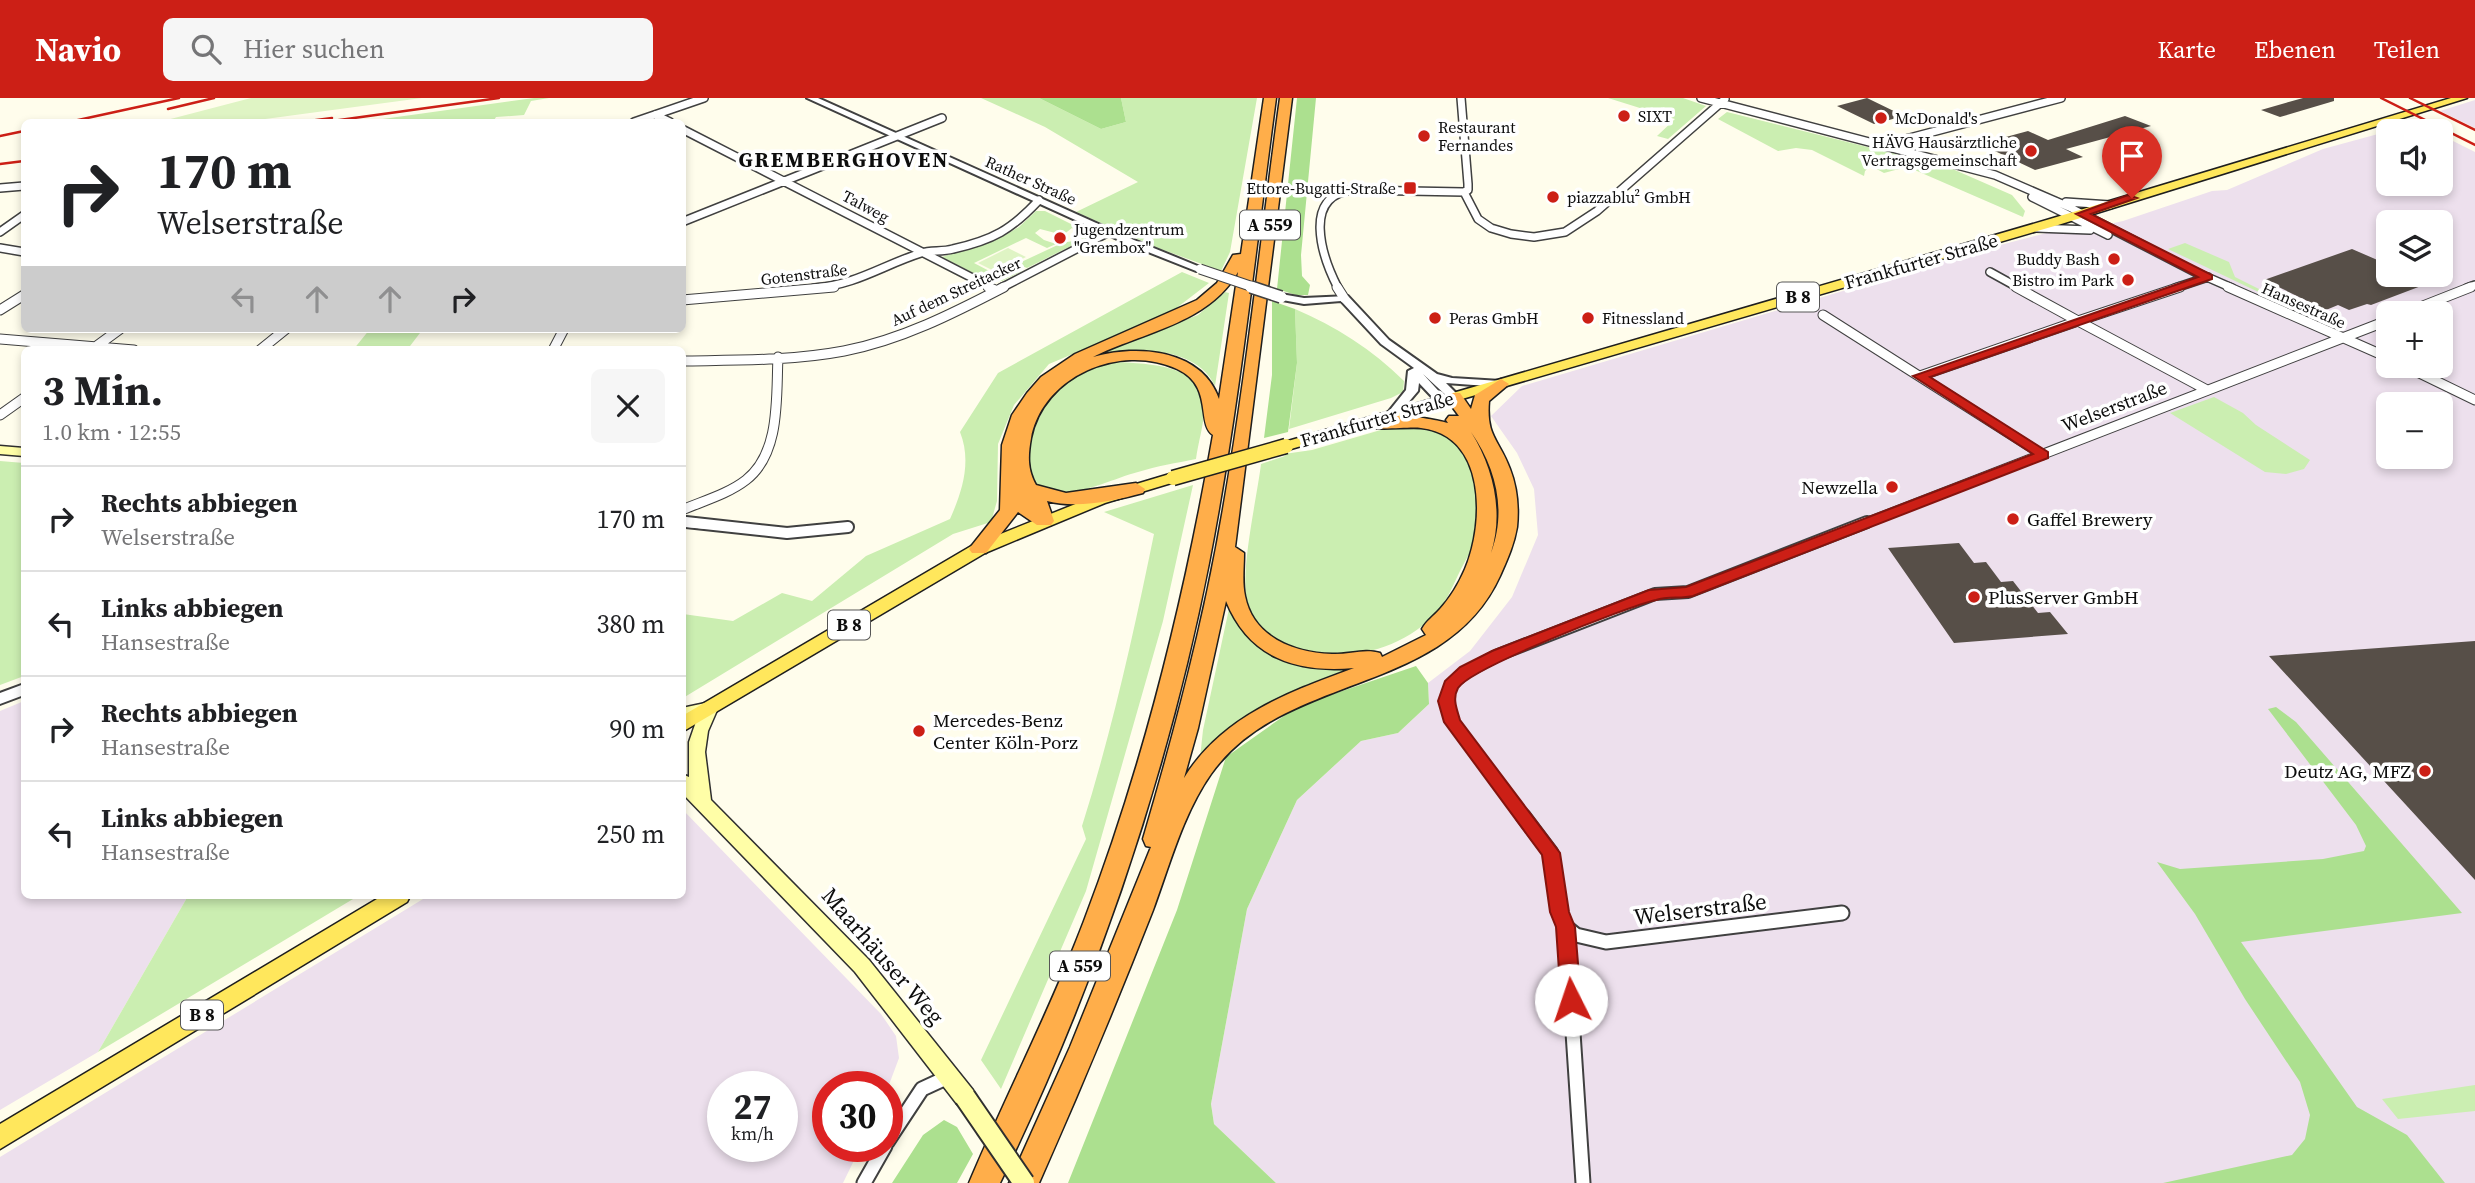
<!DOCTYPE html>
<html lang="de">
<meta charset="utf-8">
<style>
:root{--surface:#fff;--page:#f6f6f6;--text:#202124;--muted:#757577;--line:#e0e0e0;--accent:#cc1f16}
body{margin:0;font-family:"Source Serif 4",serif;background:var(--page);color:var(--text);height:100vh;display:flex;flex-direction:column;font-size:26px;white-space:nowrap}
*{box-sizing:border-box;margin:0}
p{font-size:23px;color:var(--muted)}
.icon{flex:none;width:38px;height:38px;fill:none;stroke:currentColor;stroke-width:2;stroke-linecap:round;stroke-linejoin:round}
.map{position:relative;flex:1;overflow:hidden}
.sheet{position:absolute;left:21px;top:248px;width:665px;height:553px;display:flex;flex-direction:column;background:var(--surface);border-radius:10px;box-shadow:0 4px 10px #0003}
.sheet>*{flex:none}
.guide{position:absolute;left:21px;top:21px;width:665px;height:214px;border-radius:10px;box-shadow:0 4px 10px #0003;background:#fff;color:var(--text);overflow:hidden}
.fabs{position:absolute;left:2376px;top:21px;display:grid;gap:14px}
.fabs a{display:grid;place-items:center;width:77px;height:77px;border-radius:10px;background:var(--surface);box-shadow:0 4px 10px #0003;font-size:35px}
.speed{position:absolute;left:707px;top:973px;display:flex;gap:14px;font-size:35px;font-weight:700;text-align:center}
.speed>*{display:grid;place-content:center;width:91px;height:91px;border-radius:50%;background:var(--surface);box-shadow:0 4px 10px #0003;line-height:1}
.speed small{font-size:18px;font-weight:400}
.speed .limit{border:10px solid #d22;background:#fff;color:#111}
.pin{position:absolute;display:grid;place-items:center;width:60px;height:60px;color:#fff;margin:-72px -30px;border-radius:50% 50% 50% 0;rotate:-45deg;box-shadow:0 0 7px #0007}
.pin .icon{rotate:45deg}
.me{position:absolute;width:77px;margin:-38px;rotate:356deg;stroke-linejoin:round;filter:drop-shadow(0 0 5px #0008)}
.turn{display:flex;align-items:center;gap:24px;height:147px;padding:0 21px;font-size:32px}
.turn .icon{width:91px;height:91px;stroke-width:2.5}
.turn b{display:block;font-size:49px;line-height:60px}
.lanes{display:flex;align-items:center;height:66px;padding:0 21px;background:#0003;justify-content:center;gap:35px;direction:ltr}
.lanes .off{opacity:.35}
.round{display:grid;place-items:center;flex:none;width:74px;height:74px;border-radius:10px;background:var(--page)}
.overview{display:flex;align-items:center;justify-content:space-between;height:119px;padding:0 21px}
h1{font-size:42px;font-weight:700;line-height:52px}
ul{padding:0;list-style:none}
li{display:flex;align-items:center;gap:21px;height:105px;padding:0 21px;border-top:2px solid var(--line)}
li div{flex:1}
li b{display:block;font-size:26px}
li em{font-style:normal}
header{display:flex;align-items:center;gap:42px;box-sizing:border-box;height:98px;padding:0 35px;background:var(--accent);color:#fff}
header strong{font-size:33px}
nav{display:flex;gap:38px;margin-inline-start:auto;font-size:24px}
.search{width:490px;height:63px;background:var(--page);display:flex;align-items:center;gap:18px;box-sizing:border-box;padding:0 24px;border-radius:10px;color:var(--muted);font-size:26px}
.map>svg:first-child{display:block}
</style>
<header>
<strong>Navio</strong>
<div class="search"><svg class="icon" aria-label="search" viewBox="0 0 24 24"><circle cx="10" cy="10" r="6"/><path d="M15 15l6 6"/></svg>Hier suchen</div>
<nav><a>Karte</a><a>Ebenen</a><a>Teilen</a></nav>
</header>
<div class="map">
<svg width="2475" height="1085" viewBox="0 0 2475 1085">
<rect width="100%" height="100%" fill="#fffdec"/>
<path fill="#ede0ed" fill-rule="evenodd" d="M2475 2V30L2440 13Z
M2389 33V86H2441V37L2475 54V1085H1276L1214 1026 1211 1006 1247 811 1297 702 1361 643 1398 635 1429 606 1428 585 1470 553 1512 499 1538 437 1534 391 1517 355 1491 318 1522 288 1981 152 2054 133H2078L2123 123 2212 93 2227 92 2323 51ZM2389 124H2441V177H2389ZM2389 215H2441V268H2389ZM2389 306H2441V359H2389Z
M24 603V798H188L98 954 0 1012V613Z
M683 712 881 916 896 938 899 960 887 992V989H828V1048H861L843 1085H0V1059L428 798H682ZM723 989H782V1048H723Z"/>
<path fill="#cbeeb1" d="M534 0H549L531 3 524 17 496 19 493 24H361Z
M981 0H1039L1101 31 1126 24 1121 0H1257L1230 154 1221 173 1158 150 1076 114 1138 84 1045 29Z
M1608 0H1683L1706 8 1668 41 1657 38 1675 21Z
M1727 14 1948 69 2012 97 2025 113 2023 119 1894 63 1886 64 1899 71 1884 75 1871 68 1865 73 1864 78 1812 52 1796 50 1778 53 1718 21Z
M1036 113H1045L1093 137 1084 142 1081 140 1087 136 1072 130 1063 137 1040 131 1035 135 1044 142 1056 146 1047 150 1026 140 974 165 995 176 1012 168 1022 173 1002 183 991 184 942 159 1000 140 1019 129Z
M1078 142 1081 143 1027 170 1017 166 1062 145Z
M2185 145 2229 164 2235 179 2273 198 2269 199 2168 151Z
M1182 174 1209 185 1170 215 1049 266 1014 307 998 346 997 403 991 424 953 436 683 600V516L733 523 782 495 812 503 866 458 950 421C962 394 972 364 960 334L998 275Z
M1225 194 1229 195 1215 288C1194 244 1126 251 1088 259L1198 217Z
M1295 211C1335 228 1373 252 1404 283L1403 294 1391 300 1289 331 1297 265Z
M370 231H423L407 252H353Z
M1117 264C1149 266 1205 266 1204 311 1204 327 1198 345 1196 361 1176 365 1157 368 1138 374 1111 381 1077 400 1050 393 1002 383 1043 299 1067 281 1081 269 1100 268 1117 264Z
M2214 299 2243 315 2256 327 2310 362 2304 371 2286 376 2265 374 2170 315Z
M1391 329C1413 329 1438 327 1457 342 1473 355 1476 382 1477 401 1477 412 1480 427 1477 438 1474 449 1466 461 1461 471 1454 485 1448 501 1438 513 1404 551 1351 564 1303 553 1277 548 1253 528 1247 502 1240 472 1257 400 1261 366L1285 358 1284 356 1312 352Z
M0 363 24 365V578L0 587Z
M1193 387 1163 523 1086 793 1001 991 981 962 1086 741 1082 728C1112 633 1134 534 1154 436L1104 414Z
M1230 506 1252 540 1352 568 1355 575 1200 660 1203 632Z
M188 798H358L98 954Z
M2475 987V1013L2398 1021 2382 1001Z"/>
<path fill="#ace08f" d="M1039 0H1121L1126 24 1101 31Z
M1297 0H1316L1301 157 1302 178 1310 187 1308 197H1296L1277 191Z
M1272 203 1295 211 1297 265 1288 334 1264 340 1272 277Z
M1416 568 1428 585 1429 606 1398 635 1361 643 1297 702 1247 811 1211 1006 1214 1026 1276 1085H1068L1177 812 1226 659 1298 608Z
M2276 609 2296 624 2462 815 2241 844 2357 1009 2407 1037 2445 1085H2163L2292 1057 2305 1041 2310 1017 2300 984 2245 901 2195 816 2157 764 2180 771 2323 761 2364 753 2366 748 2356 727 2268 611Z
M944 1022 957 1029 973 1056 957 1085H892L923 1037Z"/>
<path fill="#dff4c4" d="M251 0H422L243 24H159Z
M1008 150 1026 159 996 174 978 165Z"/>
<path fill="#574f48" d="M1867 0 1904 18 1874 26 1837 8Z
M2303 0H2334V3L2280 19 2261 12Z
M2125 18 2151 28 2066 51 2083 59 2035 72 1980 46 2028 33 2048 42Z
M2352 151 2389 167V177H2410L2429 185 2371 207 2367 206 2349 212 2338 207 2326 212 2264 182Z
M1959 445 1974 465 1986 464 2001 484 2013 483 2038 515 2050 514 2068 536 1954 545 1888 450Z
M2475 543V782L2269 558Z"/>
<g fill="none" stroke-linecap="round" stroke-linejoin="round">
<defs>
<path id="minor-far3" d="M1461 0 1468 86V92L1464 94
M1701 0 1995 77 2069 109 2195 174
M655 17 670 24
M634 24 704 0
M682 31 992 190
M1895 50 1902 42 2061 0
M0 90 24 88
M1464 94 1478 121 1491 130 1511 136 1534 139 1565 134 1597 113 1725 1
M2032 99 2108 137
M2066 104 2110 107
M682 124 942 20
M2036 130 2090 132
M0 134 24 117
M0 150 24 154
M2191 172 2232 190
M1990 174 2019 190
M814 190C856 187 883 167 921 155 931 152 942 154 953 151 993 142 1011 132 1039 102
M1001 190 1109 134
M1338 190C1322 159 1301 96 1354 92L1464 94
M2175 190 2208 179
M2467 190 2475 187"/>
<path id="minor-far2" d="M988 189 995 192
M1337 189 1344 200
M2016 189 2078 223 2180 189
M2228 189 2389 260
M682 202 834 189
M0 212 24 197
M2405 215 2471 189
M1823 217 2043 357
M0 241 134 252
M94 250 120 231
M260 252 286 231
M553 252 564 231
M682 263C736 262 791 263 844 253 901 242 954 215 1004 189
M2405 268 2475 302
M1920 278 2078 223 2207 292
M0 317 24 300
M682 412C703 403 728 396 746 382 781 355 776 298 778 259
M682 424 703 426
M1863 426 2389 222"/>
<path id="minor-far1" d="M686 424 787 435 848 429
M1525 720 1452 623 1446 603 1451 587 1466 574 1498 557 1655 496 1688 494 1867 424"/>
<path id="minor" d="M1523 718 1551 755 1559 814 1566 829 1576 837 1606 844 1842 815
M1566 829 1583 1085
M887 1044 922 991 948 979
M864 1085 885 1048"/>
<path id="tertiary" d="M807 0H818L1134 142 1205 171 1196 173 1128 146Z
M1281 196 1304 200 1348 198 1389 242 1437 276 1452 280 1501 283 1507 286 1501 289 1446 285 1460 299 1454 302 1450 301 1423 276 1446 301V305H1438L1419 285 1418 293 1396 319H1388L1386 317 1406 292 1408 273 1414 270 1381 246 1341 203 1304 206 1277 201 1276 199Z
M24 586V597L0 606V595Z"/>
<path id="secondary" d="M0 348 24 350V358L0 356Z
M710 604 716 606 718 610 708 633 705 654 711 702 869 862 973 992 976 999 973 1006 965 1009 957 1006 855 874 682 695V676L689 679V644L698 618 682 622V610Z"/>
<path id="primary" d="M2451 0H2467L2058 127 1291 351 1286 352 1279 348 1281 345 2050 121Z
M1173 375 1181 380 1178 383 1105 405 985 455 682 634V618L973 447 1093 399Z
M382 798H410L407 804 0 1051V1026Z"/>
<path id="motorway" d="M1264 0H1276C1255 155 1239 311 1209 465 1167 679 1095 889 1000 1085H969C1006 997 1050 913 1084 823 1144 666 1184 503 1213 337 1196 325 1214 288 1177 271 1120 245 1043 278 1031 340 1028 357 1027 371 1036 387L1066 395 1136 385 1145 391 1143 395C1113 403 1077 411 1047 403L1054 423 1051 427H1037L1018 414 986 455H972L969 451 1000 412 1002 347 1012 317 1027 295 1041 279 1075 256 1197 202 1217 185 1233 157 1241 156ZM1238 174 1219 301C1202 251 1137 246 1093 259 1143 234 1208 226 1238 174Z
M1280 0H1292L1235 449 1244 455C1244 469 1242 484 1245 498 1253 539 1294 555 1332 556 1347 557 1365 550 1380 555L1382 559 1426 537 1422 531C1426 523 1434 518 1440 511 1450 500 1459 485 1465 471 1485 424 1486 337 1421 330 1407 328 1368 335 1359 325 1372 311 1430 320 1448 325L1446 322 1449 318H1459L1445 299 1448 295H1460L1471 311 1475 297 1501 281 1509 286 1489 303C1486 339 1499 341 1510 371 1517 389 1519 409 1517 429 1514 447 1507 462 1500 478 1445 599 1284 573 1211 676 1183 716 1170 766 1153 812 1117 904 1079 995 1039 1085H1009L1070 949 1151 749 1146 748 1143 741C1175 632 1204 523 1223 411 1247 275 1261 137 1280 0ZM1471 334C1496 370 1507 412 1491 455 1504 414 1493 369 1471 334ZM1226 503C1249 560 1296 575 1354 570 1289 594 1222 618 1184 680L1198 630Z"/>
</defs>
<use href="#minor-far3" stroke="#404040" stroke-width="10"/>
<use href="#minor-far2" stroke="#404040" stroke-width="11"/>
<use href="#minor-far1" stroke="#404040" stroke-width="14"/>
<use href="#minor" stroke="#404040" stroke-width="17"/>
<use href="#tertiary" stroke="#404040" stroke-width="4"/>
<use href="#secondary" stroke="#2f2f2f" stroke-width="3"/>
<use href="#primary" stroke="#1e1e1e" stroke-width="3"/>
<use href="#motorway" stroke="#1e1e1e" stroke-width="3"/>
<use href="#minor-far3" stroke="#fff" stroke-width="7"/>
<use href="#minor-far2" stroke="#fff" stroke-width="9"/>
<use href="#minor-far1" stroke="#fff" stroke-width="10"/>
<use href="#minor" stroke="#fff" stroke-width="13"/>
<use href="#tertiary" fill="#fff" fill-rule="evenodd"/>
<use href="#secondary" fill="#fffea7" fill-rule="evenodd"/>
<use href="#primary" fill="#ffe75c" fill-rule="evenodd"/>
<use href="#motorway" fill="#ffae4a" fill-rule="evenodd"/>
<path stroke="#cc1f16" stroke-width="2.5" d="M2381 0 2475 47
M2410 0 2475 32
M168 11 214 0
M69 24 179 0
M301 24 332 20
M325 24 499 0
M0 38 24 33
M0 66 24 63"/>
<defs>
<path id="tertiary-bridge-far1" d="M1200 171 1256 190"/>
<path id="tertiary-bridge" d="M1251 189 1281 199"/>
<path id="secondary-bridge" d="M965 999 1024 1085"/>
<path id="primary-bridge" d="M1173 380 1286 348"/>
</defs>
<use href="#tertiary-bridge-far1" stroke="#404040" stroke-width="11" stroke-linecap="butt"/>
<use href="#tertiary-bridge" stroke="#404040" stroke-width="14" stroke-linecap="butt"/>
<use href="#secondary-bridge" stroke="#2f2f2f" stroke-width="24" stroke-linecap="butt"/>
<use href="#primary-bridge" stroke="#1e1e1e" stroke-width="17" stroke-linecap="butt"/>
<use href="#tertiary-bridge-far1" stroke="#fff" stroke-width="9"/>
<use href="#tertiary-bridge" stroke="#fff" stroke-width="11"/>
<use href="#secondary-bridge" stroke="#fffea7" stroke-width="20"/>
<use href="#primary-bridge" stroke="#ffe75c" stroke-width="14"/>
</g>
<path fill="#cc1f16" stroke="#85140e" stroke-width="2" d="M2128 97 2137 100 2091 116 2212 177V181L1930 279 2048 354V360L1693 498C1681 501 1668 498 1656 502 1626 509 1471 570 1458 590 1452 601 1457 611 1460 622L1560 755 1569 814 1575 829 1581 902 1578 908 1571 911 1564 908 1561 902 1556 829 1550 814 1542 757 1444 624 1438 603 1445 583 1460 569 1492 553 1649 492 1686 489 2033 356 1913 278 2198 179 2076 116Z"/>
<g fill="#cc1f16" stroke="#fff" stroke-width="2.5">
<circle cx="1624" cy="18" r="7"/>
<circle cx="1881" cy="20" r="7"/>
<circle cx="1424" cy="38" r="7"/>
<circle cx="2031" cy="53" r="7"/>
<rect x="1403" y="83" width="14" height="14" rx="3.5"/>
<circle cx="1553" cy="99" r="7"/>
<circle cx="1060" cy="140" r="7"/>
<circle cx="2114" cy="161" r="7"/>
<circle cx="2128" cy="182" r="7"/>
<circle cx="1435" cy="220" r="7"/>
<circle cx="1588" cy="220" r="7"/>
<circle cx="1892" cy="389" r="7"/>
<circle cx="2013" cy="421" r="7"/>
<circle cx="1974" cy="499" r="7"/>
<circle cx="919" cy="633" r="7"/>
<circle cx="2425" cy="673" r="7"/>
</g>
<g text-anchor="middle" stroke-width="7" stroke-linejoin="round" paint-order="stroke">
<g font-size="16" fill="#0d0d0d" stroke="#fff" text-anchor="start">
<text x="1638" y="24">SIXT</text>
<text x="1895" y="26">McDonald's</text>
<text x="1438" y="35">Restaurant<tspan x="1438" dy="18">Fernandes</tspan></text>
<text x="2017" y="50" text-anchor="end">HÄVG Hausärztliche<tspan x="2017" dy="18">Vertragsgemeinschaft</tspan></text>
<text x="1396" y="96" text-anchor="end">Ettore-Bugatti-Straße</text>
<text x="1567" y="105">piazzablu² GmbH</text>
<text x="1074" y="137">Jugendzentrum<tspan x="1074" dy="18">"Grembox"</tspan></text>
<text x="2100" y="167" text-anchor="end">Buddy Bash</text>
<text x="2114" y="188" text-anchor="end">Bistro im Park</text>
<text x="1449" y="226">Peras GmbH</text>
<text x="1602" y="226">Fitnessland</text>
</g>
<g font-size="16" fill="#0d0d0d" stroke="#fff">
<text transform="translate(1031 82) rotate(24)" y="6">Rather Straße</text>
<text transform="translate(866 108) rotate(28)" y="6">Talweg</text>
<text transform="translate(804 176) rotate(-7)" y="6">Gotenstraße</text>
<text transform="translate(956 193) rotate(-25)" y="6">Auf dem Streitacker</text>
<text transform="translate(2304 207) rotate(24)" y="6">Hansestraße</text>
</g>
<g fill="#fff" stroke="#565656" stroke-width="2">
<rect x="1240" y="112.5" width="60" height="29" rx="5"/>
<rect x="1777" y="184.5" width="42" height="29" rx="5"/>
<rect x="828" y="512.5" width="42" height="29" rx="5"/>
<rect x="1050" y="853.5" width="60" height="29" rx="5"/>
<rect x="181" y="902.5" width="42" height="29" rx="5"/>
</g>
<g font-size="18" font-weight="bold" fill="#0d0d0d">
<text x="1270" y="133">A 559</text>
<text x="1798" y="205">B 8</text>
<text x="849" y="533">B 8</text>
<text x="1080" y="874">A 559</text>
<text x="202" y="923">B 8</text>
</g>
<g font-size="19" fill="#0d0d0d" stroke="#fff">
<text transform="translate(1921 163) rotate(-16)" y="7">Frankfurter Straße</text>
<text transform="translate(2114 308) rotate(-21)" y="7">Welserstraße</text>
<text transform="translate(1377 321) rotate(-16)" y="7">Frankfurter Straße</text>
</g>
<g font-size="19" fill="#0d0d0d" stroke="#fff" text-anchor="start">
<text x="1878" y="396" text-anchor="end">Newzella</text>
<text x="2027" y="428">Gaffel Brewery</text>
<text x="1988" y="506">PlusServer GmbH</text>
<text x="933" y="629">Mercedes-Benz<tspan x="933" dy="22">Center Köln-Porz</tspan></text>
<text x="2411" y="680" text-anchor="end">Deutz AG, MFZ</text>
</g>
<g font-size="21" font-weight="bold" letter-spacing="2" fill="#0d0d0d" stroke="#fff">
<text x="844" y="69">GREMBERGHOVEN</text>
</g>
<g font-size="23" fill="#0d0d0d" stroke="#fff">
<text transform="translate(1700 811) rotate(-7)" y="8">Welserstraße</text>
<text transform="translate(883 858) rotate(49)" y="8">Maarhäuser Weg</text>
</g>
</g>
</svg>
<div class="fabs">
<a><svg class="icon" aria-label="sound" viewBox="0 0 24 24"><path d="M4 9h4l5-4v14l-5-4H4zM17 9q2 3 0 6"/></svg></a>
<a><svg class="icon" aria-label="layers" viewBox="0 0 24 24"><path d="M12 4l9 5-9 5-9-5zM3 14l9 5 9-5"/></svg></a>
<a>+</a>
<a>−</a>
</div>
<div class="speed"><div>27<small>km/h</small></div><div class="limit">30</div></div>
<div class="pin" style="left:2132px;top:100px;background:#d93025"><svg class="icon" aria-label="arrive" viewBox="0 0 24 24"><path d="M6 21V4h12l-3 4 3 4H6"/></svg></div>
<svg class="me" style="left:1571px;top:902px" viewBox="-20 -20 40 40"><circle r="19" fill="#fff"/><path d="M0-13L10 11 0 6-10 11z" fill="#cc1f16"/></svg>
<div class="guide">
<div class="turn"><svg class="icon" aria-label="right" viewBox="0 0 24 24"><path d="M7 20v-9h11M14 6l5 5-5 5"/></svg><div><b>170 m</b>Welserstraße</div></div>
<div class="lanes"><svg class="icon off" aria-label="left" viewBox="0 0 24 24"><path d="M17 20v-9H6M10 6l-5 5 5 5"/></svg><svg class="icon off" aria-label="ahead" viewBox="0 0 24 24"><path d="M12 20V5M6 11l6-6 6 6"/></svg><svg class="icon off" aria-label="ahead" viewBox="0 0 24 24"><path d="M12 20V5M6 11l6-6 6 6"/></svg><svg class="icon" aria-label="right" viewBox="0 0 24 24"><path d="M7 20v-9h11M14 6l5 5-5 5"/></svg></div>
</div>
<section class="sheet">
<div class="overview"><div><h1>3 Min.</h1><p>1.0 km · 12:55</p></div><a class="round"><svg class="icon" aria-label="close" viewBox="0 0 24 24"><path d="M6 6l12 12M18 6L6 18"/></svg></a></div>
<ul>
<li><svg class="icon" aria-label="right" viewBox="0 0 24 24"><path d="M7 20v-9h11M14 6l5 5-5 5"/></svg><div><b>Rechts abbiegen</b><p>Welserstraße</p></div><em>170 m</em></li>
<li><svg class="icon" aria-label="left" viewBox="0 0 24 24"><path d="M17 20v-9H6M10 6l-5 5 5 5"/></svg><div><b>Links abbiegen</b><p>Hansestraße</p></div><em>380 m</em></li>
<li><svg class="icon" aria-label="right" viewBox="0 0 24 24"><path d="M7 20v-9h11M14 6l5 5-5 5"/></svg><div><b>Rechts abbiegen</b><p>Hansestraße</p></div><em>90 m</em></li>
<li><svg class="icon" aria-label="left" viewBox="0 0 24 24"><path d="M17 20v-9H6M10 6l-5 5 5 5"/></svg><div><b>Links abbiegen</b><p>Hansestraße</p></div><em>250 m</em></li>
</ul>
</section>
</div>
